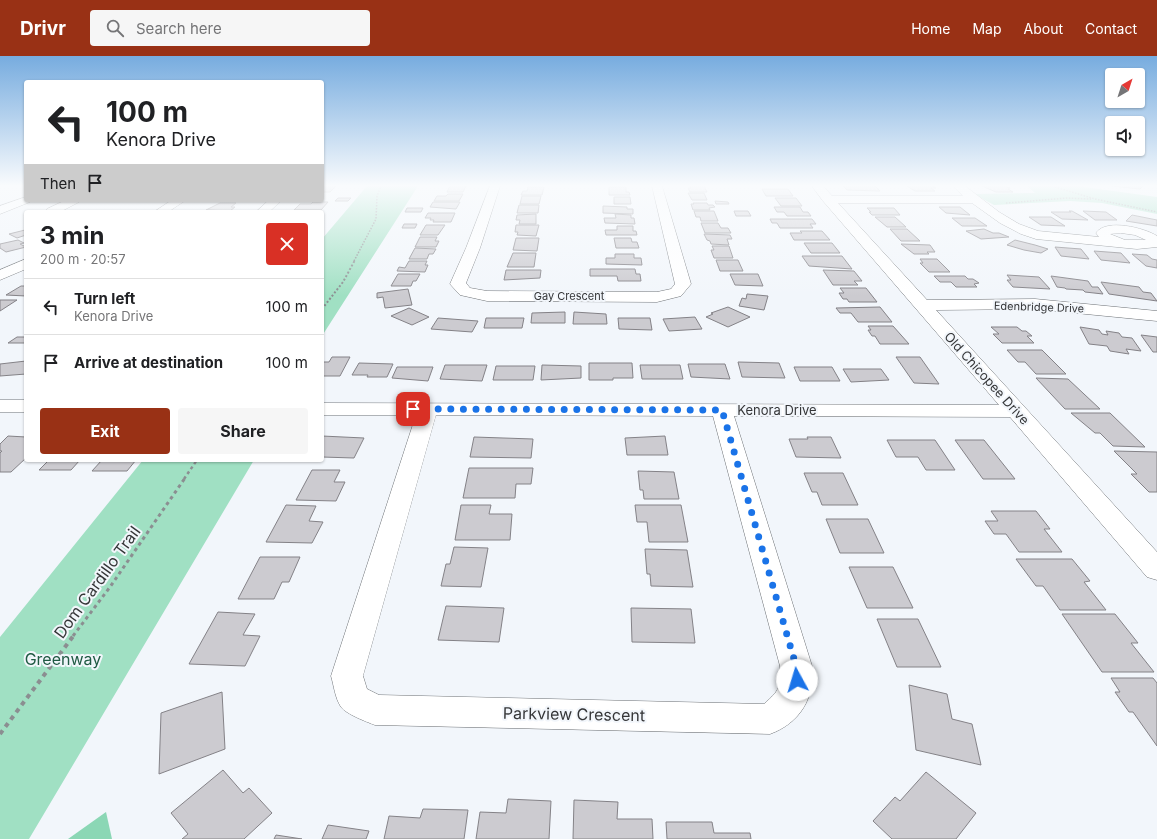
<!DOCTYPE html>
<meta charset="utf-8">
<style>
:root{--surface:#fff;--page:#f6f6f6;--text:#202124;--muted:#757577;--line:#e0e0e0;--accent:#993115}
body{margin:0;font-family:Inter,sans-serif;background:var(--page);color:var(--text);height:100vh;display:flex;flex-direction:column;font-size:15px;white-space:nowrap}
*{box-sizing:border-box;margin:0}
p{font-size:13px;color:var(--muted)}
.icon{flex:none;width:22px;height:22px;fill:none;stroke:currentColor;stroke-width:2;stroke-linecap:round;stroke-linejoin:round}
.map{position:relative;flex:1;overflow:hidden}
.side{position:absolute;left:24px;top:154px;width:300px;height:252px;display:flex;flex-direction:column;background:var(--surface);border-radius:4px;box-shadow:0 1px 3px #0004}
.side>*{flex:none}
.top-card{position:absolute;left:24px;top:24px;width:300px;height:122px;border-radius:4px;box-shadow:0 1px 3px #0004;background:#fff;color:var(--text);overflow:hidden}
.needle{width:26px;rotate:39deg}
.fabs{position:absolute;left:1105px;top:12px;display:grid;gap:8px}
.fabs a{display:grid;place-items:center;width:40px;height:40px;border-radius:4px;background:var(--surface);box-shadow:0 1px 3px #0004;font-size:20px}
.pin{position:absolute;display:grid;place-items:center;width:34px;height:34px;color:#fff;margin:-17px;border-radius:8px;box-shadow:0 2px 6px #0006}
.me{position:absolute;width:44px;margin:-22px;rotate:354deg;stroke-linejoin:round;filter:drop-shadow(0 0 3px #0008)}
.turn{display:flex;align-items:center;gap:14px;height:84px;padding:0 16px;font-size:18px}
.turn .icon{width:52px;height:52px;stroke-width:2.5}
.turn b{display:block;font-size:28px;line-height:34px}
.then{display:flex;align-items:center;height:38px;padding:0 16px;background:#0003;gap:8px;font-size:15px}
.round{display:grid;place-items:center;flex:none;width:42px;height:42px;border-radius:4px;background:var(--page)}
.overview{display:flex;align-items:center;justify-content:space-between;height:68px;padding:0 16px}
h1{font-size:24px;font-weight:700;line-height:30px}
.primary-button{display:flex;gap:8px;margin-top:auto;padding:8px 16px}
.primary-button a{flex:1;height:46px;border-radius:4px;background:var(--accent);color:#fff;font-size:16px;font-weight:700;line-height:46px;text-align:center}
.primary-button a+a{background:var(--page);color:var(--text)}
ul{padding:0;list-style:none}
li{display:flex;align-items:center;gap:12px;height:56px;padding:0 16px;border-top:1px solid var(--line)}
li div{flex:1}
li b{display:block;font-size:15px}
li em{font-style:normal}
header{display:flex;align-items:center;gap:24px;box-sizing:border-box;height:56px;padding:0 20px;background:var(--accent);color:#fff}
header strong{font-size:19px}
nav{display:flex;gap:22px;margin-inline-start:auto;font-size:14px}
.search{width:280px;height:36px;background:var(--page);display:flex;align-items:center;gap:10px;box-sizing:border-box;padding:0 14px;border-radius:4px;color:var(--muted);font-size:15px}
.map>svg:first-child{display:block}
</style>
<header>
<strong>Drivr</strong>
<div class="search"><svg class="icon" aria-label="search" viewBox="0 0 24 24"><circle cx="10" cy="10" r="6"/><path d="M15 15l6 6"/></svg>Search here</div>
<nav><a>Home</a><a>Map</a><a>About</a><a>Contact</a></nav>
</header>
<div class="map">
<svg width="1157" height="783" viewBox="0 0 1157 783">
<rect width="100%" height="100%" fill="#f2f6fb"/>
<path fill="#a0e0c3" d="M367 130H418L322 280V183Z
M1027 130H1077L1157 141V158L1102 147 1070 145 994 149 974 138 1035 137Z
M143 404H254L29 783H0V581Z"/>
<path fill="#8bd7b5" d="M106 756 112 783H68Z"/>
<path fill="#cccbd0" stroke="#848287" d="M322 130H336L330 136H322Z
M450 130H466L463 136H447Z
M690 130H704L707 136H690L688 132H691Z
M843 130H875L880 135 847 134Z
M907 130H933L936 132H931L935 135H915Z
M982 130H1003L1010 132 1008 133 1013 136H996Z
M1112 130H1143L1140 133Z
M528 131H544L542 139H521L523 135H527Z
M609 131H626V136H629L630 139H609Z
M762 133H788L793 140H766Z
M688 137H704L707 144H692Z
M448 138H463L459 145H434L437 140H446Z
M522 140H541L539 148H520Z
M614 141H630L631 148H614Z
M338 142H351L348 145H335Z
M775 142H796L802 150H781Z
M715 145 728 146 729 148H716Z
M313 146H328L321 154H294L300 148H311Z
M433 146H460L456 153 430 151Z
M220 147H236L231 151H235L230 155 206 154Z
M693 147H707L708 149H713L715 151 709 152 710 154H693L691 148H694Z
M519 149H539L538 157H517Z
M603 150 627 151V153H633V158L603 157Z
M774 151H800L803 156H808L811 160H787L784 156H777Z
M939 151H960L970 159 946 157Z
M407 152H423L421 156H405Z
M867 152H894L900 159H872L869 156H871Z
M694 155H714L718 165H701L700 161H696Z
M734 155H748L751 160H736Z
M1069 155H1072L1088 164 1062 163 1051 156H1071Z
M1083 155 1106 156 1117 164H1095Z
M428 157H455L451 166H433L434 164H430L431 162H425Z
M536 158V168H519L520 164H516L517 159Z
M615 158 631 159V162H634L635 168 605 167 604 162H616Z
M1132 159 1157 164V170L1126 165Z
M875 161H895L906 171H887Z
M1029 161H1051L1065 170 1041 169Z
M952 162H975L987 170H962Z
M770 163H812L816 168H810L813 172H780L777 167H772Z
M701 167H718L721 172H728L731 177H705Z
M404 168H417L415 172H402Z
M426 169H445L438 179H420Z
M516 169H539L536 180 517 179 518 176H515Z
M617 170H633V175H636L637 179H606L605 174H617Z
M890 173H907L920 185H901Z
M984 173 993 177H999L1009 181 981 183 966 175Z
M25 174 26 179 17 182 9 178Z
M800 175H822L830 184H794L790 177H802Z
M704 178 730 179 732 183H727L729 189 711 188 710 185 707 184Z
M420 181H437L435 185H439L436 191H415Z
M516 182H539L537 195 513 194Z
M614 182H631L632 186H637L639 192H616Z
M18 184 24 187 20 188 26 191 6 196 0 192V188Z
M1015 184 1035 189 1048 193 1041 197 1024 194 1007 189Z
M804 187H832L840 197H811Z
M901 188 930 189 935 196H927L929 198H914Z
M712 190H729L733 202H714L711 194H714Z
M1055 191 1081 193 1089 203 1061 200Z
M415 192 436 193 433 198H429L427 203H409Z
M1094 195 1121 197 1130 207 1101 204Z
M513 197H536L534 211H507Z
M615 198H634V202H641L642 209 606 208V202H615Z
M1132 198 1147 199 1152 203 1157 204V212L1146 210Z
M802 200H842L852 213 809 210Z
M920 203H937L950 216H929L920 207H923Z
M716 204H738L743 215H720Z
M409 205H427L425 209H428L425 216 397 215 399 211 405 212Z
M590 213H635L636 218H640L641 225H618L617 220H590Z
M506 214H541L540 222 504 224Z
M823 214 854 215 862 225H854L858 229H833Z
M398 218H420L416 225H413L411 230H391Z
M730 218H758L763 230 735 229Z
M1007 219 1039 221 1050 233 1013 231 1007 224H1011Z
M934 220H965L968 223H973L979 227 974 228 977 231H956L951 226H940Z
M1051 220 1088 225 1092 231H1098L1103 238 1085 236 1083 234 1066 233 1065 232 1057 231Z
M1101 226 1139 231 1143 236 1151 237 1157 245 1109 238Z
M21 230H26V240L6 239Z
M840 232H866L877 246H849L847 243H843L839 237H844Z
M408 233 412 249 385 252 383 241 377 242V237Z
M747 238 768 240 764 254 739 250 742 242 746 243Z
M0 244H17L0 255Z
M728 251 750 261 728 271 706 261 713 258 711 257Z
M880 251 892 266H858L851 257H840L836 252Z
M409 252 429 261 412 269 391 260Z
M565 256V267H531L532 257Z
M574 256 606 258 607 268H573Z
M695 261 702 273 669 275 663 263Z
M438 262 478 265 472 276 431 273Z
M486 262H524L522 272H484Z
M618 262H650L652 274 619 273Z
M868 270H893L909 288H880L875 280H872L868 274H871Z
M991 271H1017L1022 275H1026L1032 280H1027L1034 287H1002L993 278H999Z
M1080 271 1099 274 1102 278 1108 279 1106 275 1119 277 1122 281 1132 282 1141 295 1126 293 1129 298 1110 295 1107 290 1089 288Z
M1141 279 1157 281V296H1153Z
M17 281H26V287H8Z
M1007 294H1042L1066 318H1036L1025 306H1018Z
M332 301H350L340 320H322V306H329Z
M896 301H920L939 328 914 327Z
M26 305V318L0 320V308Z
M738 306 779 307 785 322 742 321Z
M359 307 393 308 387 321H367L368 319H352Z
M589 307H632L633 322H613V324H589Z
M688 308H725L730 323 691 321Z
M445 309H487L482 325 440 323Z
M542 309 581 310V322L541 324Z
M640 309H680L683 323H642Z
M496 310H535L533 324H493Z
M397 311H433L428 325 392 322Z
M794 311H832L840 325H800Z
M843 313H881L889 324 851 326Z
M1036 322 1068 323 1100 353H1065Z
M1071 357H1110L1145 391 1113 390 1100 377H1095Z
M8 380 26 381V402L11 416H0V397L2 395H0V388Z
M322 380 364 382 354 402 322 401Z
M665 380 668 399H627L625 382Z
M474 381 533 383 531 402 470 401Z
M807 381H831L841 402 796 401 789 383H808Z
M887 384H935L955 414H926L918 401H896Z
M955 384H984L1015 423H983Z
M1114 395 1157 396V436H1149L1131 418H1137Z
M49 404H80L71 414H39Z
M102 404H136L127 415H92Z
M469 412H533L531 428H516L515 442H463Z
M312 414H340L334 426H345L336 445 296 444Z
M638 415 674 416 679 443H644L643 434H640Z
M804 417H843L858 449H822L817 436H812Z
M286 449 316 450 309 465 323 466 312 487 266 486Z
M461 449H491L489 458H512L510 484H455Z
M635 449H681L688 486H649L647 466H637Z
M991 455H1036L1050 473H1044L1062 496H1019L1006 478H994L985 465H998Z
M826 463H868L884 497H840Z
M454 491 488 492 481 531 441 530 446 508H450Z
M645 493 687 494 693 531 651 530 650 518H647Z
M260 501H300L289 526H282L274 543H238Z
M1016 503H1072L1090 525 1084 526 1106 554H1060L1043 530H1036Z
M849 511H893L913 552H867Z
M446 550 504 552 499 586 438 584Z
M631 552 691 553 695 587 632 586Z
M218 556 255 558 243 579 260 580 245 610 189 608Z
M1062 558H1115L1138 587H1131L1154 616H1102Z
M877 563H918L941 611H897Z
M1111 622H1153L1157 627V690L1133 656H1129L1115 636H1120Z
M909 629 947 638 952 663 972 668 981 709 916 694Z
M222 636 225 693 159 718 161 657Z
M223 714 243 737 249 732 272 757 244 783H182L188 778 171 757Z
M926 716 976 757 956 783H892L873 765 895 741 900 745Z
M508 743 551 745 549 783H476L480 756 506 757Z
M574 744 618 746 617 763H652L653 783H573Z
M423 753 468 754 464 783H384L389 760 420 762Z
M666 766H712L714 777H750L751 783H667Z
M328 769 369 775 366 783H322Z
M276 779 302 783H274Z"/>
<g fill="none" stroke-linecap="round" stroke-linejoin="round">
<defs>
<path id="minor" d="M490 130H500L480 192 466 227 470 232 487 235 657 236 671 233 675 228 652 130H662L691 228 681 240 657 246 487 245 460 239 450 228 466 192Z
M812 130H823L832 140H963L953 130H965L999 156 1019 168 1038 175 1099 181 1096 177C1106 162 1145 172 1157 180V191L1137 193 1036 183 1021 178 1000 167 972 147H838L927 244 1035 243 1157 255V265L1035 253 936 254 1157 496V524L1147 521 1010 361 734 360 812 610C815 642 800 667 770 678L375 669C367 666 346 658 341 651 335 642 334 630 331 620L416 359H322V347L999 349 823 145ZM1121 177 1135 179 1146 184H1125L1110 178ZM436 359 713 360 780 610C781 631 780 634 764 648L379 639 367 633 363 620Z
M26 141V144H32L30 146 0 158V150Z
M66 144H81L79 146 60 156H45L47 153Z
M172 144H186L168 156H154Z
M269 144H282L269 156H256Z
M26 203V213L0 224V214Z
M0 344H26V356H0Z"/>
</defs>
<use href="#minor" stroke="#6d7175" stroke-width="1"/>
<path stroke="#8b8e91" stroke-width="1.5" stroke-dasharray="1.5 1.5" stroke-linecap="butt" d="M1052 130 1095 143 1157 156
M1006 147 1066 142 1091 143
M354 205 376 163 377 140 381 130"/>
<path stroke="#8b8e91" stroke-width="2" stroke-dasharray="2 2" stroke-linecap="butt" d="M322 253 343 226 355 204"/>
<path stroke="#8b8e91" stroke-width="2.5" stroke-dasharray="3 3" stroke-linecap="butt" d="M184 423 197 404"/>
<path stroke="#8b8e91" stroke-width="3" stroke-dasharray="3.5 3.5" stroke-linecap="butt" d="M73 580 110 531 185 422"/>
<path stroke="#8b8e91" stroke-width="4" stroke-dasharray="4.5 4.5" stroke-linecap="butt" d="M0 678 74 579"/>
<use href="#minor" fill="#fff" fill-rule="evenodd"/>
</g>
<linearGradient id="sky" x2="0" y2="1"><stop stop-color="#77acdf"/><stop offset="0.54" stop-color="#f9fbfd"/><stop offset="1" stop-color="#f9fbfd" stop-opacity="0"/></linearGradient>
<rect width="1157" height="240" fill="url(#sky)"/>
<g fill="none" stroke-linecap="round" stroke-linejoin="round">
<path stroke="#1a73e8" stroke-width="7" stroke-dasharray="0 12.6" d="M413 353 722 354 796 610 797 624"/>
</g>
<g text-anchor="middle" stroke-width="4" stroke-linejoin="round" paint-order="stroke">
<g font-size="11" fill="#353638" stroke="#f2f6fb">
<text x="569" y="244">Gay Crescent</text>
<text transform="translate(1039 251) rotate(2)" y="4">Edenbridge Drive</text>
</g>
<g font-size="13" fill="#353638" stroke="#f2f6fb">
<text transform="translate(987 322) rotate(48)" y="5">Old Chicopee Drive</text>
<text x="777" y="359">Kenora Drive</text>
</g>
<g font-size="16" fill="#353638" stroke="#f2f6fb">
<text transform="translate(97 526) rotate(-54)" y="6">Dom Cardillo Trail</text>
<text transform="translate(574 658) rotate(1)" y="6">Parkview Crescent</text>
</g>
<g font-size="16" fill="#1f5a43" stroke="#f2f6fb">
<text x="63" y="609">Greenway</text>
</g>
</g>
</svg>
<div class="fabs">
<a><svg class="needle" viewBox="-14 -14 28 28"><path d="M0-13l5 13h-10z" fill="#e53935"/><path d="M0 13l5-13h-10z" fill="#757577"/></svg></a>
<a><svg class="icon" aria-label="sound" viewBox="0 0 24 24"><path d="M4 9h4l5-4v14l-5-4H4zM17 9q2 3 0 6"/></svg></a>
</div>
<div class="pin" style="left:413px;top:353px;background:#d93025"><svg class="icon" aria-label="arrive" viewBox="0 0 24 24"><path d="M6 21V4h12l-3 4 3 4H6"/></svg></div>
<svg class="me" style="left:797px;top:624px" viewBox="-20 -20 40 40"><circle r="19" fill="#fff"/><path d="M0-13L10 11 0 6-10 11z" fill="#1a73e8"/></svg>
<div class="top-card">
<div class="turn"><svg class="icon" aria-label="left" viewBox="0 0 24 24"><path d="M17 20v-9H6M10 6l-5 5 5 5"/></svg><div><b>100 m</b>Kenora Drive</div></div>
<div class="then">Then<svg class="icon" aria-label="arrive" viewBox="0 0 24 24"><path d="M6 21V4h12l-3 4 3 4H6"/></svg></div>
</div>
<section class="side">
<div class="overview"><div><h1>3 min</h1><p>200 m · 20:57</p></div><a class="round" style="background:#d93025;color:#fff"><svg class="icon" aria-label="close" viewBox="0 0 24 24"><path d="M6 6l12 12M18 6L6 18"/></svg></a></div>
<ul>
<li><svg class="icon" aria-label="left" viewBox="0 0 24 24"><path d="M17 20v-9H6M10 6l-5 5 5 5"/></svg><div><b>Turn left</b><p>Kenora Drive</p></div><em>100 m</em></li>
<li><svg class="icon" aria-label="arrive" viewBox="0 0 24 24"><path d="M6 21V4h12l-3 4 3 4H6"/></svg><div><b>Arrive at destination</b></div><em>100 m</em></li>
</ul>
<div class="primary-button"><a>Exit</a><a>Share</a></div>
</section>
</div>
